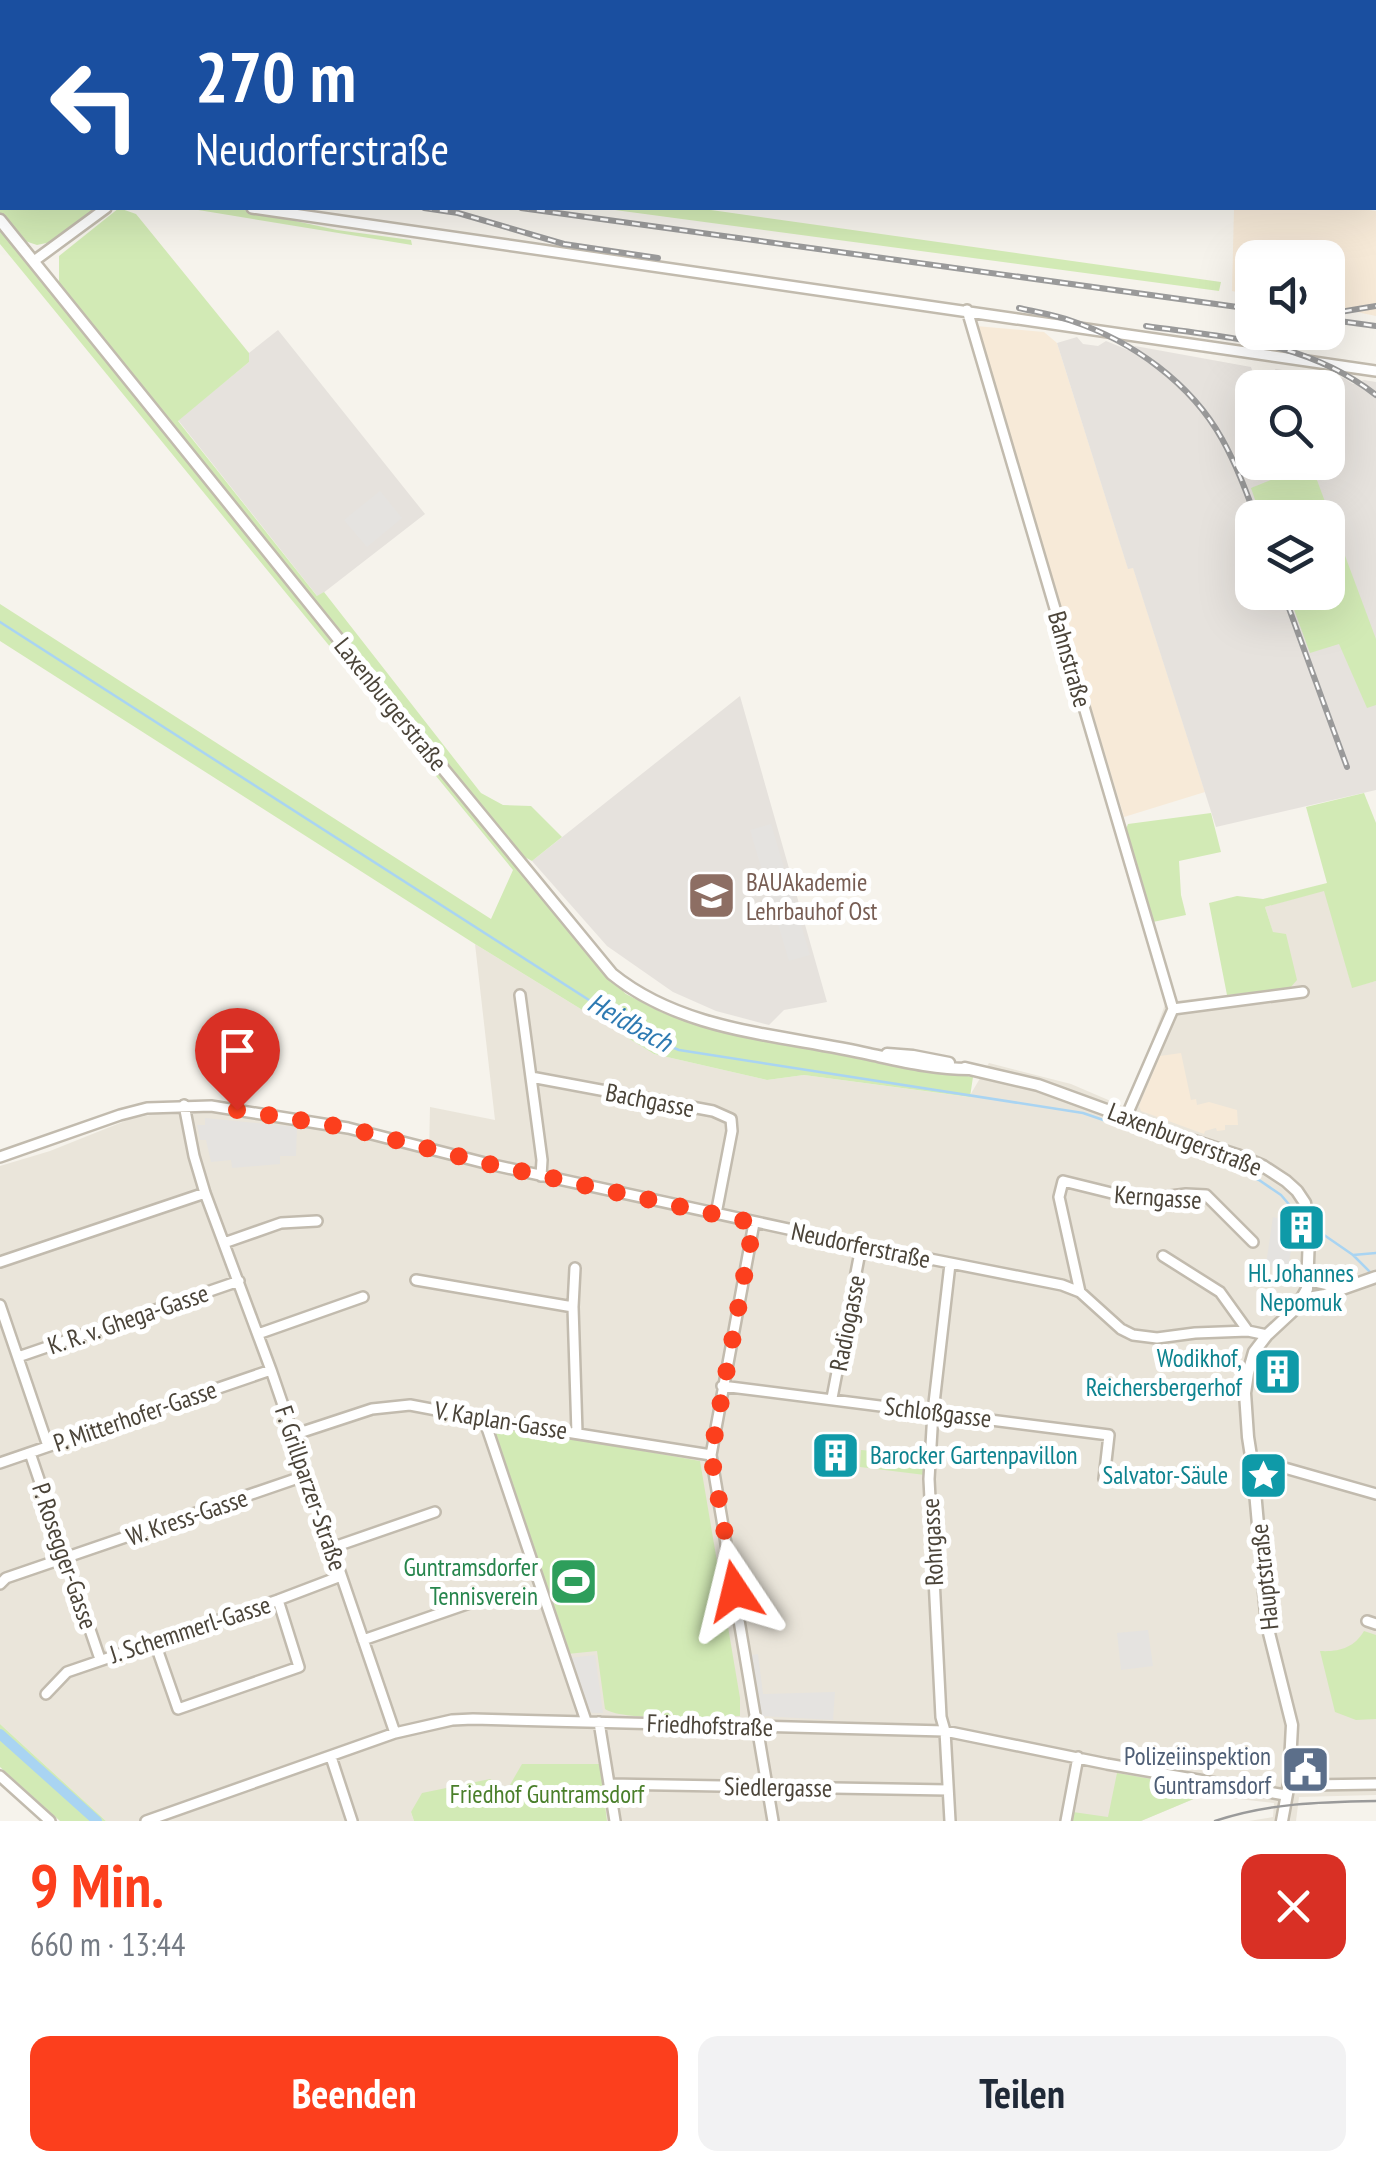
<!DOCTYPE html>
<html lang="de">
<meta charset="utf-8">
<style>
:root{--surface:#fff;--page:#f2f2f3;--text:#1f2937;--muted:#747a83;--accent:#fc3f1d}
body{margin:0;font-family:"PT Sans Narrow",sans-serif;background:var(--page);color:var(--text);height:100vh;display:flex;flex-direction:column;font-size:38px;white-space:nowrap}
*{box-sizing:border-box;margin:0}
p{font-size:32px;color:var(--muted)}
.icon{flex:none;width:55px;height:55px;fill:none;stroke:currentColor;stroke-width:2;stroke-linecap:round;stroke-linejoin:round}
.map{position:relative;height:1821px;overflow:hidden}
.panel{display:flex;flex-direction:column;background:var(--surface);flex:1}
.panel>*{flex:none}
.hud{position:absolute;left:0px;top:0px;width:1378px;height:210px;box-shadow:0 10px 40px #0002;background:#1a4fa0;color:#fff;overflow:hidden}
.fabs{position:absolute;left:1235px;top:240px;display:grid;gap:20px}
.fabs a{display:grid;place-items:center;width:110px;height:110px;border-radius:20px;background:var(--surface);box-shadow:0 10px 40px #0002;font-size:50px}
.pin{position:absolute;display:grid;place-items:center;width:85px;height:85px;color:#fff;margin:-102px -42px;border-radius:50% 50% 50% 0;rotate:-45deg;box-shadow:0 0 10px #0007}
.pin .icon{rotate:45deg}
.me{position:absolute;width:110px;margin:-55px;rotate:350deg;stroke-linejoin:round;filter:drop-shadow(0 0 8px #0008)}
.turn{display:flex;align-items:center;gap:35px;height:210px;padding:0 30px;font-size:45px}
.turn .icon{width:130px;height:130px;stroke-width:2.5}
.turn b{display:block;font-size:70px;line-height:85px}
.round{display:grid;place-items:center;flex:none;width:105px;height:105px;border-radius:20px;background:var(--page)}
.summary{display:flex;align-items:center;justify-content:space-between;height:170px;padding:0 30px}
h1{font-size:60px;font-weight:800;line-height:75px;color:var(--accent)}
.button{display:flex;gap:20px;margin-top:auto;padding:20px 30px}
.button a{flex:1;height:115px;border-radius:20px;background:var(--accent);color:#fff;font-size:40px;font-weight:800;line-height:115px;text-align:center}
.button a+a{background:var(--page);color:var(--text)}
.map>svg:first-child{display:block}
</style>
<div class="map">
<svg width="1376" height="1821" viewBox="0 0 1376 1821">
<rect width="100%" height="100%" fill="#f6f3ec"/>
<path fill="#eae5da" d="M1325 890 1352 987 1376 981V1795L1299 1797 1296 1821H1249L1273 1817 1274 1803 1203 1795 1141 1821H607L599 1764H523L507 1790 411 1812 414 1821H106L0 1724V1166L50 1151 130 1119 170 1111H209L321 1127 429 1153 430 1107 495 1120 475 944 654 1054 767 1080 804 1075 969 1097 989 1063 1071 1084 1127 1108 1166 1002 1290 988 1265 907Z"/>
<path fill="#f7ead8" d="M1234 208H1355L1376 211V316L1328 306V258H1252V295L1232 291Z
M976 326 1044 332 1057 343 1128 568 1133 567 1205 792 1124 817Z
M1181 1053 1191 1100 1196 1099 1197 1105 1209 1102 1237 1110 1238 1125H1225V1130L1217 1131 1216 1128 1205 1131 1204 1134 1141 1111 1139 1106 1160 1056Z"/>
<path fill="#e6e2dd" fill-rule="evenodd" d="M278 330 425 514 318 597 178 420 249 362V353Z
M1077 337 1083 344 1098 346 1106 341 1128 350 1135 346 1251 367 1258 387 1252 388V462L1287 463 1291 472 1310 465V463L1328 462V388L1282 387 1275 369 1344 378 1353 384 1364 380 1376 382V790L1216 827 1133 568 1128 569 1057 343ZM1252 518H1328V592H1252Z
M740 696 827 1002 784 1010 769 1025 716 1011 673 992 607 946 532 861Z"/>
<path fill="#d2eab5" d="M0 175H2V208H97L51 242 37 245 22 240 0 213Z
M119 208 136 214 249 353V362L178 421 317 596 324 592 481 793 503 805 531 806 562 837 532 861 519 854 59 287V256Z
M186 208H235L337 230 411 240 412 245Z
M600 208H697L1221 282 1219 291Z
M0 229 601 971 626 994 661 1012 711 1029 787 1045 973 1077 970 1097 804 1075 767 1080 654 1054 475 944 0 641V604L491 919 513 870 0 244Z
M1311 464 1376 639V705L1367 708 1339 644 1310 653 1288 593 1328 592V518L1261 517 1251 488Z
M1364 793 1376 823V981L1352 988 1324 891 1265 907 1273 932 1286 934 1297 980 1290 988 1227 995 1209 903 1237 896 1263 899 1327 883 1306 807Z
M1211 813 1221 852 1179 861 1181 895 1186 915 1153 922 1125 832 1128 824Z
M503 1426 700 1461 740 1698V1716C713 1716 624 1722 605 1709L597 1651 567 1654 494 1435Z
M861 1450 927 1456 925 1475 860 1467Z
M1364 1631 1376 1635V1719L1356 1720 1335 1712 1320 1651C1339 1652 1354 1648 1364 1631Z
M0 1724 106 1821H60L0 1767Z
M522 1764H600L607 1821H414L411 1812 422 1793 490 1779 507 1790Z
M1117 1773 1203 1788V1795L1141 1821H1072L1073 1812 1108 1817Z"/>
<path fill="#e5e3e0" d="M380 491 402 518 367 547 344 520Z
M771 824 810 955 789 961 750 830Z
M205 1118 297 1127 296 1156H280V1164L232 1168 231 1160 211 1162 206 1140H200L197 1125H205Z
M1273 1217 1297 1223 1286 1275 1266 1264Z
M1148 1630 1153 1666 1121 1670 1117 1633Z
M758 1654 763 1694 835 1692 833 1720 761 1716 751 1655Z
M595 1655 603 1713H592L587 1707 570 1658Z"/>
<g fill="none" stroke-linecap="round" stroke-linejoin="round">
<path stroke="#a9d4f2" stroke-width="2.5" d="M0 622 645 1036 679 1050 1083 1113 1205 1155 1259 1180 1281 1195 1304 1222
M1311 1226 1353 1255 1371 1273
M1353 1255 1376 1253"/>
<path stroke="#a9d4f2" stroke-width="10" d="M0 1734 97 1821"/>
<defs>
<path id="minor" d="M252 208 1376 371
M34 261 106 208
M967 310 1173 1009
M520 995 542 1160 541 1176
M1173 1009 1303 992
M531 1077 713 1111 731 1119 732 1131 716 1214
M184 1105 194 1156 205 1193 271 1370 395 1733
M1126 1117 1173 1009
M0 1157 120 1115 147 1108 211 1106 348 1128 489 1164 839 1240 887 1253 930 1259 1062 1285 1080 1292
M754 1223 711 1455 773 1821
M1253 1242 1206 1195 1186 1194 1140 1200 1063 1181 1059 1197 1080 1292 1121 1329 1133 1335 1157 1338 1195 1333 1248 1331 1267 1335
M224 1243 281 1223 317 1221
M1163 1256 1220 1292 1248 1331
M0 1262 205 1193
M950 1264 933 1412 929 1479 941 1717 945 1731 950 1821
M575 1268 573 1307 577 1433
M416 1280 573 1307
M0 1305 48 1446
M258 1334 363 1297
M18 1357 239 1281
M722 1386 1109 1435 1104 1479
M832 1398 861 1247
M484 1419 586 1721
M293 1435 372 1409 410 1405 484 1419 711 1455
M30 1453 100 1659
M1252 1460 1260 1461 1376 1494
M0 1463 271 1370
M331 1548 435 1512
M0 1584 6 1578 307 1475
M1367 1621 1376 1624
M363 1640 470 1603
M155 1643 178 1709 299 1667 278 1600
M46 1694 67 1672 278 1600 341 1576
M599 1722 615 1821
M331 1757 352 1821
M0 1776 50 1821
M1289 1783 1309 1785 1376 1784
M609 1784 948 1790
M146 1821 395 1733 452 1720 473 1719 945 1731 1107 1764 1285 1795
M1066 1821 1078 1757"/>
<path id="tertiary" d="M0 220 436 760 612 974C685 1033 782 1034 869 1054 902 1061 935 1069 969 1069
M887 1054 913 1056 949 1063
M965 1068 1038 1085 1164 1131 1237 1155 1263 1166 1286 1181 1297 1191 1305 1203 1309 1236 1307 1289 1296 1308 1267 1335 1254 1352 1248 1373 1245 1393 1248 1437 1253 1469 1267 1625 1292 1725 1289 1783 1282 1821
M1308 1280 1341 1287
M1302 1299 1325 1295 1376 1277"/>
</defs>
<use href="#minor" stroke="#c2bbae" stroke-width="14"/>
<use href="#tertiary" stroke="#c2bbae" stroke-width="15"/>
<use href="#minor" stroke="#fff" stroke-width="9"/>
<use href="#tertiary" stroke="#fff" stroke-width="10"/>
<path stroke="#9a9a9a" stroke-width="2.5" d="M1215 1821C1268 1803 1321 1802 1376 1801"/>
<defs>
<path id="rail" d="M0 135 2 136
M424 208 458 213 564 244 658 258
M521 208 1252 309
M1246 290 1252 291
M1019 308C1037 312 1055 315 1072 321 1132 341 1191 383 1222 439 1236 464 1246 491 1256 518
M1328 314 1376 306
M1332 320 1376 326
M1146 326C1230 338 1306 341 1376 395
M1283 592 1347 767"/>
</defs>
<use href="#rail" stroke="#9a9a9a" stroke-width="6"/>
<use href="#rail" stroke="#fff" stroke-width="2.5" stroke-dasharray="8" stroke-linecap="butt"/>
</g>
<g fill="none" stroke-linecap="round" stroke-linejoin="round">
<path stroke="#fc3f1d" stroke-width="18" stroke-dasharray="0 32.4" d="M237 1110 348 1128 489 1164 754 1223 711 1455 735 1591"/>
</g>
<defs>
<symbol id="school-square" viewBox="-11 -11 22 22"><rect x="-9" y="-9" width="18" height="18" rx="4" fill="#8d6e63" stroke="#fff"/><path d="M0-5L7-2L0 1L-7-2ZM-4 1L0 2.5L4 1V4Q0 6-4 4Z" fill="#fff"/></symbol>
<symbol id="building-square" viewBox="-11 -11 22 22"><rect x="-9" y="-9" width="18" height="18" rx="4" fill="#0f9aa8" stroke="#fff"/><path d="M-4-6H4V6H1V3H-1V6H-4ZM-2.5-4.3h1.7v1.8h-1.7ZM.8-4.3h1.7v1.8H.8ZM-2.5-1h1.7V.8h-1.7ZM.8-1h1.7V.8H.8Z" fill="#fff"/></symbol>
<symbol id="sight-square" viewBox="-11 -11 22 22"><rect x="-9" y="-9" width="18" height="18" rx="4" fill="#0f9aa8" stroke="#fff"/><path d="M0-6L1.8-2.2L6-1.7L2.9 1.2L3.7 5.4L0 3.3L-3.7 5.4L-2.9 1.2L-6-1.7L-1.8-2.2Z" fill="#fff"/></symbol>
<symbol id="stadium-square" viewBox="-11 -11 22 22"><rect x="-9" y="-9" width="18" height="18" rx="4" fill="#2e9e5b" stroke="#fff"/><path d="M0-5a6.5 5 0 1 0 0 10a6.5 5 0 1 0 0-10ZM-3.5-1.8h7v3.6h-7Z" fill="#fff"/></symbol>
<symbol id="civic-square" viewBox="-11 -11 22 22"><rect x="-9" y="-9" width="18" height="18" rx="4" fill="#5c6f8a" stroke="#fff"/><path d="M-.6-6.5H3V-4.5H.6V-3L4-1V1h2V6H-6V1h2V-1L-.6-3ZM-1.2 2.5V6h2.4V2.5Z" fill="#fff"/></symbol>
</defs>
<g fill-rule="evenodd">
<use href="#school-square" x="684" y="868" width="55" height="55"/>
<use href="#building-square" x="1274" y="1200" width="55" height="55"/>
<use href="#building-square" x="1250" y="1344" width="55" height="55"/>
<use href="#building-square" x="808" y="1428" width="55" height="55"/>
<use href="#sight-square" x="1236" y="1448" width="55" height="55"/>
<use href="#stadium-square" x="546" y="1554" width="55" height="55"/>
<use href="#civic-square" x="1278" y="1742" width="55" height="55"/>
</g>
<g text-anchor="middle" stroke-width="10" stroke-linejoin="round" paint-order="stroke">
<g font-size="25" fill="#4b4439" stroke="#fff">
<text transform="translate(1070 659) rotate(74)" y="9">Bahnstraße</text>
<text transform="translate(391 704) rotate(51)" y="9">Laxenburgerstraße</text>
<text transform="translate(650 1100) rotate(11)" y="9">Bachgasse</text>
<text transform="translate(1185 1139) rotate(21)" y="9">Laxenburgerstraße</text>
<text transform="translate(1158 1197) rotate(4)" y="9">Kerngasse</text>
<text transform="translate(861 1245) rotate(12)" y="9">Neudorferstraße</text>
<text transform="translate(128 1319) rotate(-19)" y="9">K. R. v. Ghega-Gasse</text>
<text transform="translate(847 1323) rotate(-79)" y="9">Radiogasse</text>
<text transform="translate(938 1412) rotate(7)" y="9">Schloßgasse</text>
<text transform="translate(135 1416) rotate(-19)" y="9">P. Mitterhofer-Gasse</text>
<text transform="translate(501 1420) rotate(9)" y="9">V. Kaplan-Gasse</text>
<text transform="translate(311 1488) rotate(71)" y="9">F. Grillparzer-Straße</text>
<text transform="translate(187 1517) rotate(-19)" y="9">W. Kress-Gasse</text>
<text transform="translate(932 1542) rotate(-93)" y="9">Rohrgasse</text>
<text transform="translate(65 1556) rotate(71)" y="9">P. Rosegger-Gasse</text>
<text transform="translate(1264 1577) rotate(-96)" y="9">Hauptstraße</text>
<text transform="translate(190 1629) rotate(-18)" y="9">J. Schemmerl-Gasse</text>
<text transform="translate(710 1725) rotate(2)" y="9">Friedhofstraße</text>
<text transform="translate(778 1787) rotate(1)" y="9">Siedlergasse</text>
</g>
<g font-size="25" fill="#785e54" stroke="#fff" text-anchor="start">
<text x="746" y="891">BAUAkademie<tspan x="746" dy="29">Lehrbauhof Ost</tspan></text>
</g>
<g font-size="25" fill="#0d838f" stroke="#fff" text-anchor="end">
<text x="1301" y="1282" text-anchor="middle">Hl. Johannes<tspan x="1301" dy="29">Nepomuk</tspan></text>
<text x="1242" y="1367">Wodikhof,<tspan x="1242" dy="29">Reichersbergerhof</tspan></text>
<text x="870" y="1464" text-anchor="start">Barocker Gartenpavillon</text>
<text x="1228" y="1484">Salvator-Säule</text>
</g>
<g font-size="25" fill="#27864d" stroke="#fff" text-anchor="end">
<text x="538" y="1576">Guntramsdorfer<tspan x="538" dy="29">Tennisverein</tspan></text>
</g>
<g font-size="25" fill="#4e5e75" stroke="#fff" text-anchor="end">
<text x="1271" y="1765">Polizeiinspektion<tspan x="1271" dy="29">Guntramsdorf</tspan></text>
</g>
<g font-size="25" fill="#4a7f2a" stroke="#fff">
<text x="547" y="1803">Friedhof Guntramsdorf</text>
</g>
<g font-size="28" font-style="italic" fill="#2e7ab2" stroke="#fff">
<text transform="translate(630 1022) rotate(29)" y="10">Heidbach</text>
</g>
</g>
</svg>
<div class="fabs">
<a><svg class="icon" aria-label="sound" viewBox="0 0 24 24"><path d="M4 9h4l5-4v14l-5-4H4zM17 9q2 3 0 6"/></svg></a>
<a><svg class="icon" aria-label="search" viewBox="0 0 24 24"><circle cx="10" cy="10" r="6"/><path d="M15 15l6 6"/></svg></a>
<a><svg class="icon" aria-label="layers" viewBox="0 0 24 24"><path d="M12 4l9 5-9 5-9-5zM3 14l9 5 9-5"/></svg></a>
</div>
<div class="pin" style="left:237px;top:1110px;background:#d93025"><svg class="icon" aria-label="arrive" viewBox="0 0 24 24"><path d="M6 21V4h12l-3 4 3 4H6"/></svg></div>
<svg class="me" style="left:735px;top:1591px" viewBox="-20 -20 40 40"><path d="M0-17L14 15 0 8-14 15z" fill="#fc3f1d" stroke="#fff" stroke-width="4"/></svg>
<div class="hud">
<div class="turn"><svg class="icon" aria-label="left" viewBox="0 0 24 24"><path d="M17 20v-9H6M10 6l-5 5 5 5"/></svg><div><b>270 m</b>Neudorferstraße</div></div>
</div>
</div>
<section class="panel">
<div class="summary"><div><h1>9 Min.</h1><p>660 m · 13:44</p></div><a class="round" style="background:#d93025;color:#fff"><svg class="icon" aria-label="close" viewBox="0 0 24 24"><path d="M6 6l12 12M18 6L6 18"/></svg></a></div>
<div class="button"><a>Beenden</a><a>Teilen</a></div>
</section>
